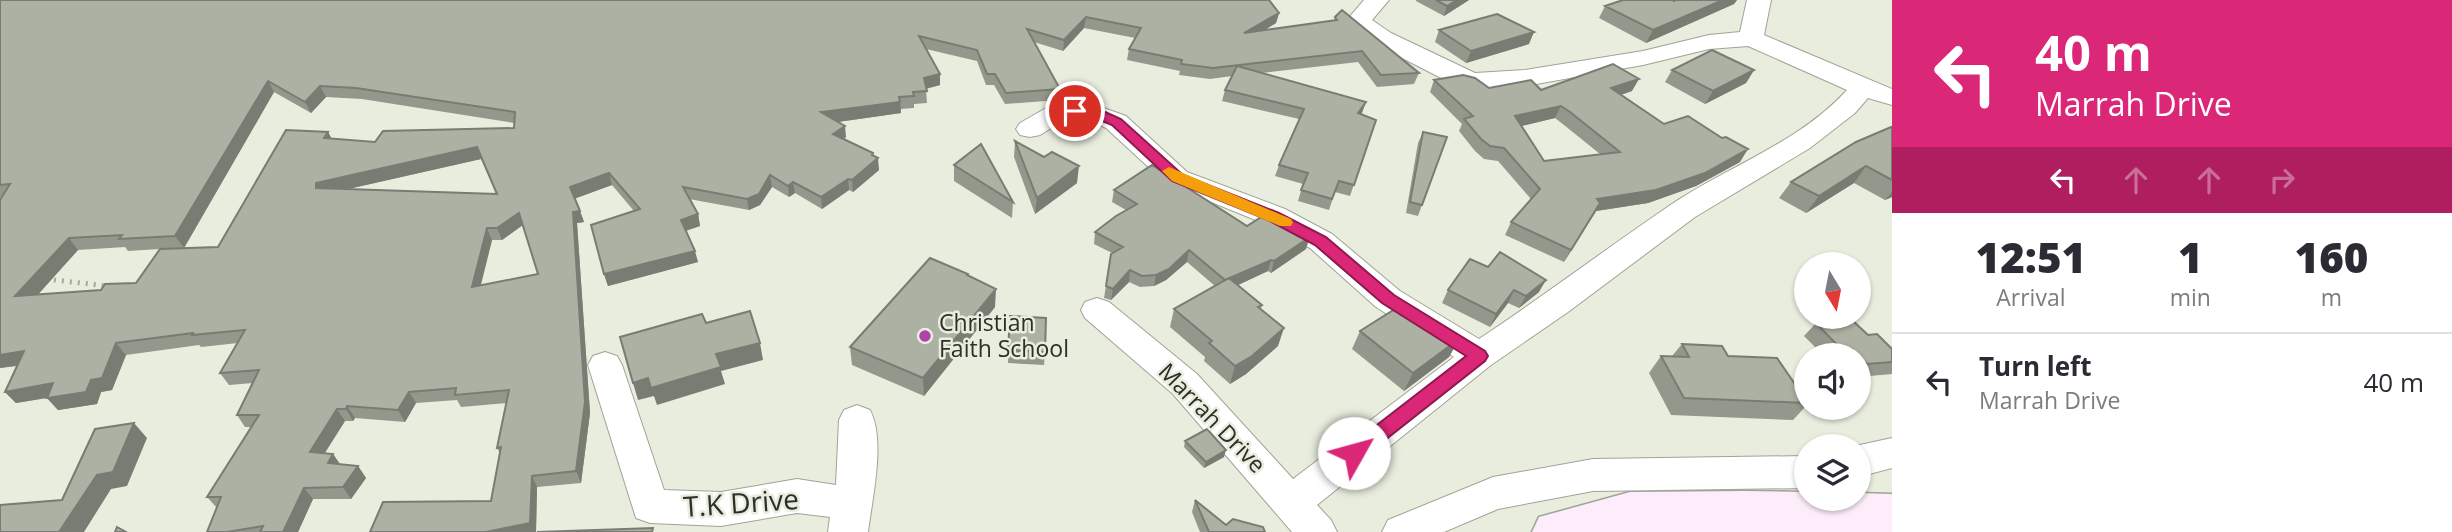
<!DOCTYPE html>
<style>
:root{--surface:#fff;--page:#f2f2f3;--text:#2b2b33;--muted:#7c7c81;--line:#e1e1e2}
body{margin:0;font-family:"Open Sans",sans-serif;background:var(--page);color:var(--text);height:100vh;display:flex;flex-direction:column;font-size:26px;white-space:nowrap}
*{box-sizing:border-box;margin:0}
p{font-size:23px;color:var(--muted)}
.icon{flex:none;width:38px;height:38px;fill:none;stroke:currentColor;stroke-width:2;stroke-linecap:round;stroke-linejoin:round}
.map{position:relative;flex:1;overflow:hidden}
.side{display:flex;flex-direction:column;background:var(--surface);width:560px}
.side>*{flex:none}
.banner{background:#db2777;color:#fff;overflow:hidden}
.needle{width:46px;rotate:170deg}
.tools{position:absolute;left:1794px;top:252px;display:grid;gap:14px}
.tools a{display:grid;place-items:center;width:77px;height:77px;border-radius:50%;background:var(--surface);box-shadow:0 2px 5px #0004;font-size:35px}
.pin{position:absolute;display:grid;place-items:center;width:60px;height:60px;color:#fff;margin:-30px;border:4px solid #fff;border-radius:50%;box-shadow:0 2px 7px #0007}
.me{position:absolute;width:77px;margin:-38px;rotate:52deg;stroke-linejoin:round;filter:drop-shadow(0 0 5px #0008)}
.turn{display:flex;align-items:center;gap:24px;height:147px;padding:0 28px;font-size:32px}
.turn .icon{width:91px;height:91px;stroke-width:2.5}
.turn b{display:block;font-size:49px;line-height:60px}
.lanes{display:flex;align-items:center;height:66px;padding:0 28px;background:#0003;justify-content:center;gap:35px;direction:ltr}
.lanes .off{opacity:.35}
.eta{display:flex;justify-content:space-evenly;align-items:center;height:119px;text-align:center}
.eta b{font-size:42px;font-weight:800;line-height:49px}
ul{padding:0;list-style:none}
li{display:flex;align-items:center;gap:21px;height:98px;padding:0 28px;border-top:2px solid var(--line)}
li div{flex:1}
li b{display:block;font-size:26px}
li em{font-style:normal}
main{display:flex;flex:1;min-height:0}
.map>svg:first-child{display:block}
</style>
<main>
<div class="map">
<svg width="1892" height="532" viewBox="0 0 1892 532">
<rect width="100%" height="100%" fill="#e8edde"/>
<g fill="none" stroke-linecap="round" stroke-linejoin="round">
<defs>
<path id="street" d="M1364 0H1389L1372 20 1391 33 1475 73 1525 70 1643 51 1709 35 1740 32 1747 0H1771L1764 35 1892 89V105L1868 98 1855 113 1810 148 1695 217 1568 312 1491 365 1317 505 1331 520 1337 532H1292L1173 394 1085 318 1081 310 1085 302 1097 298 1109 302 1197 374 1293 479 1454 357 1376 307 1310 248 1263 223 1167 184 1106 128 1092 121 1075 119 1064 120 1040 135 1030 137 1020 135 1016 129 1020 123 1048 107 1057 105 1075 103 1098 106 1126 116 1187 172 1285 209 1332 234 1400 291 1479 339C1544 296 1607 248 1672 204 1729 166 1800 142 1847 90L1748 46 1709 49 1643 65 1525 86 1475 89 1447 81 1373 43 1346 21Z
M605 352 617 356 622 365 664 490 721 492 797 479 836 485 839 420 844 410 857 405 870 410C886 440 872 499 868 532H828L830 517 797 513 721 526 650 523 636 518 588 365 593 356Z
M1892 438V468L1858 477V446H1855Z
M1806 456V488L1593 491 1498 509 1444 532H1382L1388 520 1493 477 1593 459Z"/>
<path id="secondary" d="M1746 491 1806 492V499H1858V493L1892 494V532H1532L1539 517 1630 492Z"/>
</defs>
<use href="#street" stroke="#9fa496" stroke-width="2"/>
<use href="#secondary" stroke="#9fa496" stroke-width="3"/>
<path stroke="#a5a99d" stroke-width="5" stroke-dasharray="2 6" stroke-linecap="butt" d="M46 279 107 286"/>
<use href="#street" fill="#fff" fill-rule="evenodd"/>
<use href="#secondary" fill="#fdecfa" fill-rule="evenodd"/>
</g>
<path fill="#94988c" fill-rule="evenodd" d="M0 0 1279 13 1276 23 1265 30 1334 20 1335 17 1419 73 1414 84 1377 87 1358 62 1262 73 1362 113 1361 114 1376 120 1350 196 1335 192 1329 210 1298 201 1303 184 1275 176 1279 165 1299 119 1222 101 1225 90 1232 76 1210 79 1179 75 1180 71 1127 60 1129 49 1135 38 1084 28 1063 51 1034 42 1060 89 1059 100 1005 104 994 85H986L977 61 926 49 940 85 926 89 927 103 914 104V108L901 109V113L838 122 846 137 844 139 874 156 879 170 853 192 849 190 822 209 795 193 789 197 772 187 760 205 749 210 689 199 698 214 700 226 686 231 698 262 608 286 604 274 634 211 612 185 575 198 584 222 577 223 590 413 581 483 537 487 536 532 491 501 500 453 497 448 507 403 461 407 457 400 416 403 405 422 355 418 353 421H345L325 453 333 454 340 464 358 466 366 478 351 499H313L298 532H207L217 508 207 497 252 427H245L237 415 253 383 229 385 220 373 238 343 201 347 199 345 126 355 112 390 101 392 97 404 58 410 47 398 16 403 5 392 17 366 0 368V200L2 197H0ZM274 92 311 113 326 97 362 99 514 123V128L375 142 331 138 328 132 218 247 184 248ZM481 159 497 194 347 189ZM523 225 538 274 481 285 492 240H502ZM125 247 128 251 160 249 136 283 101 290 38 294 78 250Z
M1416 0H1469L1444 16 1416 1Z
M1623 0H1737L1734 4 1646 43 1599 18 1605 6Z
M1439 30 1529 44 1466 63 1435 42Z
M1672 70H1754L1746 83 1705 104 1665 82Z
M1434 80 1489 88 1632 91 1620 95 1664 124 1740 162 1696 186 1648 203 1596 211 1564 262 1505 235 1511 222 1531 199 1498 161 1484 159 1475 151 1459 131 1462 124 1430 92ZM1555 118 1564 125 1600 154 1544 161 1521 126Z
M1892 127V197L1885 200 1854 183 1806 213 1779 198 1791 182Z
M1423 132 1422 205 1418 216 1406 213 1418 143Z
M1015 141 1077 183 1035 214 1014 157Z
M954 165 1013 202 1012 218 954 181Z
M1114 190 1247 226 1306 249 1271 273 1268 271 1238 285 1262 305 1261 309 1278 346 1246 374 1230 384 1204 361 1205 357 1170 327 1174 309 1215 286 1187 262 1166 280 1154 286 1140 287 1129 282 1111 300 1104 298 1111 254 1112 253 1094 244 1095 232 1126 210 1112 202Z
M1470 259 1539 292 1519 308 1508 303 1490 327 1442 303 1448 290Z
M968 276 995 307 924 396 852 365 850 347Z
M1010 316 1045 352 1044 365 1008 363Z
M1816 323 1868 335 1892 349V374L1858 377V355H1823L1804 336Z
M1360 331 1459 339 1449 357 1404 391 1352 349Z
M1682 344 1728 356 1806 400V406L1793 420 1671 415 1649 373 1661 356H1672Z
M1185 441 1224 457 1204 468 1184 447Z
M1195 500 1226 525 1265 532H1200L1192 512Z"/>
<path fill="#787c72" d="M1457 0H1469L1444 16 1447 6Z
M1723 0H1737L1734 4 1646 43 1653 30Z
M1279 13 1276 23 1242 44 1244 33Z
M1086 17 1084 28 1063 51 1064 40Z
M1534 32 1529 44 1466 63 1471 51Z
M1754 70 1746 83 1705 104 1713 91Z
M940 74V85L924 89V78Z
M1639 79 1632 91 1604 101 1611 88Z
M268 81 274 92 184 248 175 236Z
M320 86 326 97 311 113 305 102Z
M900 102 901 113 823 124 821 112Z
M1366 102 1362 113 1354 124 1358 113Z
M1561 106 1555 118 1509 129 1515 116Z
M845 126 846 137 834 146 833 134Z
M328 132 334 143 324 138Z
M477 147 481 159 322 195 316 188V183Z
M1748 149 1740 162 1696 186 1648 203 1596 211 1564 262 1597 199Z
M873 153 874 161 878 158 879 170 853 192 852 180Z
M1079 166 1077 183 1035 214 1037 198Z
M1866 166 1854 183 1806 213 1819 196Z
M609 173 612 185 574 199 570 187Z
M770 175 772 187 760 205 749 210 747 199Z
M848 179 849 190 822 209 821 197Z
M793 182 795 193 789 197 788 186Z
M1892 192V197L1885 200Z
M580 211 584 222 577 223 590 413 581 483 576 471 573 212Z
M519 213 524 224 502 240 497 228Z
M698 214 700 226 684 231 681 220Z
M487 228 492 240 477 299 472 287Z
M1310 237 1306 249 1271 273 1274 261Z
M69 238 78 250 26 308 15 296Z
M1189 250 1187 262 1166 280 1154 286 1156 275Z
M695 251 698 262 608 286 604 274Z
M1271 260 1268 271 1223 292 1226 281Z
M1130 270 1129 282 1111 300 1113 289Z
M1546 280 1539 292 1519 308 1526 296Z
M996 289 995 307 924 396 923 378Z
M1514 290 1508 303 1490 327 1496 314Z
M1284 328 1278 346 1246 374 1230 384 1235 366Z
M1459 339 1449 357 1404 391 1413 373Z
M116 343 126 355 112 390 101 392 97 404 58 410 47 398Z
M760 343 763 360 721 371 725 384 657 405 654 396 638 400 633 383 716 354Z
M24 351 35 363 0 368V355Z
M53 383 64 395 16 403 5 392Z
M409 392 416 403 405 422 398 410Z
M347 406 355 418 353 421 346 409Z
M337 409 345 421 318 463 310 452Z
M134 423 147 438 127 486 111 489 84 532H59L97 475Z
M1226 450 1224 457 1204 468 1206 462Z
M333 454 341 466 328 463Z
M358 466 366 478 351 499 343 487Z
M532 476 537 487 536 532H486Z
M304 488 313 499 298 532H283Z"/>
<path fill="#acb1a3" stroke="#787c72" stroke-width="2" fill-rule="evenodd" d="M0 0H1269L1279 13 1244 33 1337 20 1335 17 1342 10 1419 73 1381 75 1362 51 1213 68 1181 64 1182 60 1129 49 1141 28 1086 17 1064 40 1027 29 1060 89 1006 93 995 74H987L977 50 919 36 940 74 924 78 927 91 913 92 914 96 899 97 900 102 821 112 845 126 833 134 873 153 872 155 878 158 852 180 848 179 821 197 793 182 788 186 770 175 759 194 747 199 683 187 698 214 681 220 695 251 604 274 591 225 640 209 609 173 570 187 580 211 573 212 585 402 576 471 532 476 530 523 486 532H370L383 502 491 501 501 447 497 448 509 390 455 395 456 388 409 392 398 410 347 406 346 409H337L310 452 333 454 328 463 358 466 343 487 304 488 283 532H260L263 526 227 532H207L221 497H207L259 415H237L259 370 220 373 245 330 192 335 193 333 116 343 102 378 91 380 86 392 47 398 53 383 5 392 24 351 0 355V200L10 184 0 185ZM268 81 305 102 320 86 356 88 515 112 514 128 383 131 375 142 324 138 328 132 286 130 218 247 160 249 136 283 105 284 101 290 15 296 69 238 122 235 119 239 175 236ZM477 147 497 194 316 188V183ZM519 213 538 274 472 287 487 228H497Z
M1436 0H1457L1447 6Z
M1623 0H1672L1674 1 1675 0H1723L1653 30 1605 6Z
M1497 14 1534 32 1471 51 1439 30Z
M1712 50 1754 70 1713 91 1672 70Z
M1613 64 1639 79 1611 88 1664 124 1688 116 1722 138 1726 137 1748 149 1705 173 1656 190 1597 199 1600 203 1571 250 1511 222 1540 189 1504 148 1490 146 1481 139 1464 119 1473 116 1434 80 1463 75 1475 78 1489 88 1531 80 1541 90ZM1561 106 1570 112 1620 152 1544 161 1515 116Z
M1237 66 1366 102 1358 113 1376 120 1354 185 1339 181 1332 199 1301 190 1308 173 1279 165 1304 109 1225 90Z
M1891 127H1892V180L1866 166 1819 196 1791 182 1856 142Z
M1423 132 1447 137 1422 205 1410 202Z
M1015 141 1044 157 1052 152 1079 166 1037 198Z
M981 144 1013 202 954 165Z
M1152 165 1247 226 1266 214 1310 237 1274 261 1271 260 1225 280 1189 250 1169 269 1156 275 1142 276 1130 270 1113 289 1106 286 1111 254 1123 247 1095 232 1116 216 1137 204 1114 190Z
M1500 252 1546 280 1526 296 1514 290 1496 314 1448 290 1470 259 1488 267Z
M930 258 968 274 967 275 996 289 923 378 850 347Z
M1229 278 1262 305 1258 307 1284 328 1252 356 1235 366 1209 343 1212 341 1174 309Z
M1403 304 1459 339 1413 373 1360 331Z
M750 311 760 343 716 354 721 367 651 388 648 378 633 383 620 337 702 314 706 323Z
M1010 316 1046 318 1045 352 1008 350Z
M1852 320 1868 335 1877 334 1892 349V362L1867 364 1852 349 1842 350 1816 323Z
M1682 344 1722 346 1728 356 1777 358 1806 400V403L1684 398 1661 356 1689 357Z
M134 423 113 472 97 475 59 532H0V505L62 500 95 429Z
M1207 429 1226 450 1206 462 1185 441Z
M1195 500 1226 525 1233 519 1263 527 1265 532H1209Z
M117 527 126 532H115Z
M653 528 652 532H537Z"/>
<path fill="#db2777" stroke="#8e194d" stroke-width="2" d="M1075 107 1103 111 1121 119 1183 175 1279 213 1326 237 1394 295 1485 351 1488 356 1485 361 1361 459 1354 461 1347 459 1345 453 1347 448 1466 356 1382 303 1315 245 1268 220 1172 181 1112 125 1095 118 1070 114 1068 111Z"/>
<path fill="#f59e0b" d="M1169 167 1291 219 1293 222 1291 226H1280L1172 181 1162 171Z"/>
<circle fill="#af44a4" stroke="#e8edde" stroke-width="2.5" cx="925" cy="336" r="7"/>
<g text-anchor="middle" stroke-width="5" stroke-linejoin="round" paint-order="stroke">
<g font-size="23" fill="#2d2f29" stroke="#e8edde" text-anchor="start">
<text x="939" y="331">Christian<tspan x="939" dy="26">Faith School</tspan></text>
</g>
<g font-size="23" fill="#2d2f29" stroke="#e8edde">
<text transform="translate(1212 418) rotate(46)" y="8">Marrah Drive</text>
</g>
<g font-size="28" fill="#2d2f29" stroke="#e8edde">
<text transform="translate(741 503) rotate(-4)" y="10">T.K Drive</text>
</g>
</g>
</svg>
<div class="tools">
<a><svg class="needle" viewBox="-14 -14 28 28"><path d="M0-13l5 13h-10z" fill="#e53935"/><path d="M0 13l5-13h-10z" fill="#7c7c81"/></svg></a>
<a><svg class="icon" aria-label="sound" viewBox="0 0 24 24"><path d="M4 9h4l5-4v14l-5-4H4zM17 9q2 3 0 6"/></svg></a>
<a><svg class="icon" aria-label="layers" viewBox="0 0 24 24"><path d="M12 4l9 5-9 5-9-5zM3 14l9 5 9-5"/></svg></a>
</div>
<div class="pin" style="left:1075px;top:111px;background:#d93025"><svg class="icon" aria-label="arrive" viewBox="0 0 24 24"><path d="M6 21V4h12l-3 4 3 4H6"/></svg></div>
<svg class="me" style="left:1354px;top:453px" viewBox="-20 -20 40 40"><circle r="19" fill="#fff"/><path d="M0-13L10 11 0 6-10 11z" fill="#db2777"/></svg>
</div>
<section class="side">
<div class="banner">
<div class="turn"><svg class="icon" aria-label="left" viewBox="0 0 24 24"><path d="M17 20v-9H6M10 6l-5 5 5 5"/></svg><div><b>40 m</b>Marrah Drive</div></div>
<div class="lanes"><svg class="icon" aria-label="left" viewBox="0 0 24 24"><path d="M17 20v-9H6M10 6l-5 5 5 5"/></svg><svg class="icon off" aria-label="ahead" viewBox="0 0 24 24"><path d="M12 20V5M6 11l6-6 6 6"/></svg><svg class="icon off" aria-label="ahead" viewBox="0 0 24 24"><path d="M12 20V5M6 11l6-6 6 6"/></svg><svg class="icon off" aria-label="right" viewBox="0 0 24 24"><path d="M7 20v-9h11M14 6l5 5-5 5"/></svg></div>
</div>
<div class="eta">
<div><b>12:51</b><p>Arrival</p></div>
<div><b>1</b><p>min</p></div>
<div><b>160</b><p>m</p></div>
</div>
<ul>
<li><svg class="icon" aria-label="left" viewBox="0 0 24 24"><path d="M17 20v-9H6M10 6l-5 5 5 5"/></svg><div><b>Turn left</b><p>Marrah Drive</p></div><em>40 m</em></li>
</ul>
</section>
</main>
